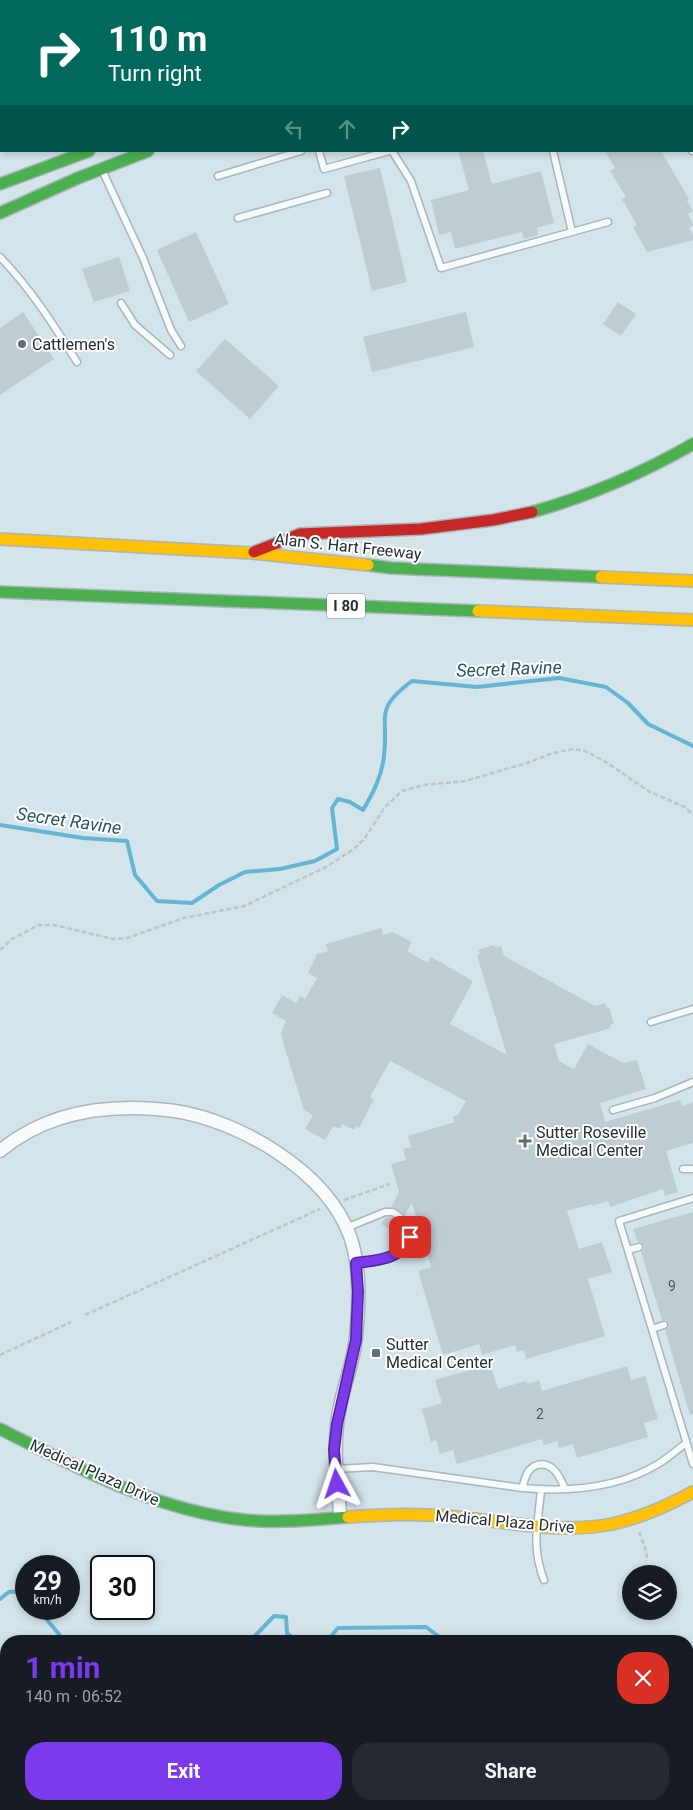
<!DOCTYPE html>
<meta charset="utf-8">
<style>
:root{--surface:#171b24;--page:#242831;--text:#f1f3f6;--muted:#9ea1a6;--accent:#7c3aed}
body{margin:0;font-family:Roboto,sans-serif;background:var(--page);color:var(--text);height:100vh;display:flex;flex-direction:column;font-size:19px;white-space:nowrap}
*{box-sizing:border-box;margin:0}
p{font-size:16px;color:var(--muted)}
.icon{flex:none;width:28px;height:28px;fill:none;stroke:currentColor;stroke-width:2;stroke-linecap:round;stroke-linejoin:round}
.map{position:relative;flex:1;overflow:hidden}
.panel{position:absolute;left:0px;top:1635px;width:694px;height:175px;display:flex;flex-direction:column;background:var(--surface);border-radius:20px 20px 0 0;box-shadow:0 2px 8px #0003}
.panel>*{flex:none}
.guide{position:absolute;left:0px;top:0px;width:694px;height:152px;box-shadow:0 2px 8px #0003;background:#00695c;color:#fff;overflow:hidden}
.controls{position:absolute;left:622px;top:1565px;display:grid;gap:10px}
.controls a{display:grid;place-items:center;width:55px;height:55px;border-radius:50%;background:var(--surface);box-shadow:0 2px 8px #0003;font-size:25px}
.speed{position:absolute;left:15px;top:1555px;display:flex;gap:10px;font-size:25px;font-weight:700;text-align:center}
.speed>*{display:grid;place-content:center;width:65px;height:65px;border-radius:50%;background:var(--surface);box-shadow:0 2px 8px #0003;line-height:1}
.speed small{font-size:12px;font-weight:400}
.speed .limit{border:2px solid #111;border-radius:8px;background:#fff;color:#111}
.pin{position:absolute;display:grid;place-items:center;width:42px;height:42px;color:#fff;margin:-21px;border-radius:10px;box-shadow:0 2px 8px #0006}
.me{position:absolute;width:55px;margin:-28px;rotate:355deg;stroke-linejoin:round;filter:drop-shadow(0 0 4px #0008)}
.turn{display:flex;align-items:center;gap:18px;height:105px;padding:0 25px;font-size:22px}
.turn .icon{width:65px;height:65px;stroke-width:2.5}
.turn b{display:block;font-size:35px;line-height:42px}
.lanes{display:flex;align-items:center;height:48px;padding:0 25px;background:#0003;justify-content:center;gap:25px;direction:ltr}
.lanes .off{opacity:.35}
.round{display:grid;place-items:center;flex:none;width:52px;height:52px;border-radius:20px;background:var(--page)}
.headline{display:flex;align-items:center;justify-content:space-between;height:85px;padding:0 25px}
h1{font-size:30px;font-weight:700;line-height:38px;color:var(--accent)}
.primary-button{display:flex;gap:10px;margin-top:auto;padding:10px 25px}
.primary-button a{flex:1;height:58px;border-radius:20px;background:var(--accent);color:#fff;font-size:20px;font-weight:700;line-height:58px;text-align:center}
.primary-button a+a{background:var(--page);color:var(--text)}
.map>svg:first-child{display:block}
</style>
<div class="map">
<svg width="693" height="1810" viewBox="0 0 693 1810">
<rect width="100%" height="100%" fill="#d3e4eb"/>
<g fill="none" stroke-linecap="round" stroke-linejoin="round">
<path stroke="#64b4d3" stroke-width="4" d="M541 1 546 0
M0 40 1 41
M0 825 83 838 127 841 135 875 157 901 192 903 219 885 245 872 280 869 315 861 337 849 332 808 338 799 350 802 363 810C373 793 382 776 384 756 389 715 373 710 412 681L477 687 559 678 606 687 628 703 648 724 693 746
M0 1599 9 1592 23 1591 26 1595
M38 1609 63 1639 67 1641
M250 1641 274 1616 286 1617 287 1633 296 1641
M327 1641 338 1628 426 1627 445 1641
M560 1804 558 1806 562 1810"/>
</g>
<path fill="#bfcdd3" d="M458 151H483L492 184 541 171 554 223 537 228 538 235 524 239 522 232 455 249 451 232 439 235 431 200 469 190Z
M605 151H661L689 199 687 201 693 211 688 214 693 225 689 228 693 235V240L647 252 633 227 637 225 622 199 626 197 610 171 615 168Z
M380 168 407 282 372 291 344 176Z
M196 232 229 304 189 322 157 250Z
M119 257 130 291 94 302 82 269Z
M618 302 636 314 621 336 603 324Z
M23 312 54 359 0 395V328Z
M466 312 474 347 372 372 363 337Z
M225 339 279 386 250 419 196 371Z
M381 928 383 935 393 932 412 942 407 951 428 963 431 957 473 981 450 1024 507 1055 477 955 480 954 478 950 495 945V948L501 946 504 956 595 1006 605 1003 607 1008 609 1007 614 1024 610 1025 611 1028 554 1044 559 1061 574 1069 588 1044 623 1063 637 1060 646 1089 600 1103 605 1122 680 1100 682 1106 693 1102V1143L666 1151 678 1192 665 1196 663 1189 610 1207 608 1201 593 1206 592 1204 567 1211 579 1249 602 1242 612 1272 588 1279 605 1336 526 1359 524 1350 517 1352 515 1345 482 1355 479 1344 443 1355 418 1271 431 1267 412 1203 405 1215 396 1208 391 1207 399 1192 391 1164 406 1160 403 1149 411 1147 408 1136 455 1122 453 1117 458 1115 466 1101 390 1061 370 1097 374 1099 359 1128 356 1126 354 1130 342 1124 340 1129 333 1126 325 1140 305 1129 313 1115 304 1110 283 1042 281 1034 286 1021 272 1013 282 995 296 1003 300 996 305 999 317 978 308 973 317 954 328 951 326 944Z
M693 1212V1414L690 1415 665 1330 668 1328 669 1324 667 1321 662 1320 641 1252 644 1249V1245L638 1242 633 1229Z
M391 1217 400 1225 396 1232 381 1224 385 1218Z
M490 1364 498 1389 526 1381 527 1384 539 1380 542 1391 627 1366 631 1380 645 1376 658 1419 644 1423 648 1437 577 1458 573 1444 559 1448 557 1441 544 1445 542 1439 457 1464 453 1450 440 1454 436 1440 431 1442 422 1409 442 1403 435 1380Z"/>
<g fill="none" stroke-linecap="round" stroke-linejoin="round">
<defs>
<path id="lane" d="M319 151 324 169 389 151
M392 151 411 181 441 268 608 222
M553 151 572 232
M692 151H693
M102 170 143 258 171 330 181 346
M218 176 301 151
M238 218 327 193
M0 257C31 289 53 324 77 362
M121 303 135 325 170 355
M651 1022 693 1009
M613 1110 655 1098 693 1082
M683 1169H693
M693 1198 619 1221 693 1464
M346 1228 385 1212H393C417 1227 415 1250 388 1259 378 1262 366 1262 356 1263
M628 1250 639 1247
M652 1329 664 1325
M336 1469 373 1467 522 1488C568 1492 617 1489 658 1464 668 1458 677 1450 686 1443
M522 1488C524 1483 525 1477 528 1472 530 1469 534 1466 537 1465 553 1461 560 1477 565 1489
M541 1490C538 1524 531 1547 544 1580
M337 1804 339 1810"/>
<path id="street" d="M0 1151C49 1110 113 1103 175 1111 240 1121 326 1171 350 1236 361 1267 359 1305 356 1337 353 1368 339 1396 337 1426 333 1457 339 1486 340 1517"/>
<path id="fast" d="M663 1 668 0
M0 184 89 151
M0 213 78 178 148 151
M532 512C589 496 641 474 693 444
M368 565 391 568 601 577
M0 592 478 611
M0 1429C78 1468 157 1511 245 1520 279 1523 314 1520 348 1517"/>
<path id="slow" d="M0 539 252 553 368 565
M601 577 693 581
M478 611 693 620
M348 1517C384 1514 421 1513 457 1517 508 1522 561 1534 612 1524 641 1518 667 1506 693 1492"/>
<path id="jam" d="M254 552 300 534 421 529 493 520 532 512"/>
</defs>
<use href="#lane" stroke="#a9b6bc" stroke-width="9"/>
<use href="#street" stroke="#a9b6bc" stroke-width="15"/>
<use href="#fast" stroke="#a9b6bc" stroke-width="14"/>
<use href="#slow" stroke="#a9b6bc" stroke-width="14"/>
<use href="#jam" stroke="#a9b6bc" stroke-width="14"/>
<path stroke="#c0c5c9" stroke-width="2.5" stroke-dasharray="5 2.5" stroke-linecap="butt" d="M0 950 12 939 39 925H54L113 939 127 938 184 918 244 906 326 867 354 849 365 838 385 807 402 791 424 785 465 781 527 763 553 753 573 749 585 751 606 762 650 792 685 807 693 815
M344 1200 390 1184
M85 1315 320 1209
M0 1355 71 1322
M639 1532 647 1553 646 1561"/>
<use href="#lane" stroke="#f8fbfc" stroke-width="6"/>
<use href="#street" stroke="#f8fbfc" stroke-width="12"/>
<use href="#fast" stroke="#4caf50" stroke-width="11"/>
<use href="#slow" stroke="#ffc107" stroke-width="11"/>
<use href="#jam" stroke="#c62828" stroke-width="11"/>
<path stroke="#b8bcbd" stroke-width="4" stroke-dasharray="6 6" stroke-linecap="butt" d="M450 1 455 0
M483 1 488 0
M0 127 1 126
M0 136H1"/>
</g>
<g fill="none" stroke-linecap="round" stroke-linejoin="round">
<defs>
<path id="route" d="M337 1484 334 1450 337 1424 356 1340 358 1292 356 1263C377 1260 401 1260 410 1237"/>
</defs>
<use href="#route" stroke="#51269a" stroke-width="12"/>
<use href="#route" stroke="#7c3aed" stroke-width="9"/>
</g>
<g fill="#616e74" stroke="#fff" stroke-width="2">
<circle cx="22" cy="344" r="5"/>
<path d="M522.5 1133.5h5v5h5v5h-5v5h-5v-5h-5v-5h5z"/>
<rect x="371" y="1348" width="10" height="10" rx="2.5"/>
</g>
<g text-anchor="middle" stroke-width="4" stroke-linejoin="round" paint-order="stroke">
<g font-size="14" fill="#4c585e">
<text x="672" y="1291">9</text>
<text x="540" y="1419">2</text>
</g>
<rect fill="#fff" stroke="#656d71" stroke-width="1" x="327" y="593.5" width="38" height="25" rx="4"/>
<g font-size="15" font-weight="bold" fill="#232f34">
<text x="346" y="611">I 80</text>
</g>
<g font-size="16" fill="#232f34" stroke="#fff" text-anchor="start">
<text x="32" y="350">Cattlemen's</text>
<text x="536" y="1138">Sutter Roseville<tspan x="536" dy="18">Medical Center</tspan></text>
<text x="386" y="1350">Sutter<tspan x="386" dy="18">Medical Center</tspan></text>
</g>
<g font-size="16" fill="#232f34" stroke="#fff">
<text transform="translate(348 546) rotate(6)" y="6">Alan S. Hart Freeway</text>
<text transform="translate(95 1472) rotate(24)" y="6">Medical Plaza Drive</text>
<text transform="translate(505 1521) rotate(5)" y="6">Medical Plaza Drive</text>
</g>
<g font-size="18" font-style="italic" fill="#2a5567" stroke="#fff">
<text transform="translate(509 669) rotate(-2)" y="6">Secret Ravine</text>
<text transform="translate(69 821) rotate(8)" y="6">Secret Ravine</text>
</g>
</g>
</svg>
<div class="controls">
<a><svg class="icon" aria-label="layers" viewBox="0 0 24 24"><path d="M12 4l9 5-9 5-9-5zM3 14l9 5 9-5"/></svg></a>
</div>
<div class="speed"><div>29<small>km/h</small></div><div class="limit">30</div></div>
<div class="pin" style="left:410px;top:1237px;background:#d93025"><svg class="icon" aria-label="arrive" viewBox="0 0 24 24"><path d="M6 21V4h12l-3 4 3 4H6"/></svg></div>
<svg class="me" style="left:337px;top:1484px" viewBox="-20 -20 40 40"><path d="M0-17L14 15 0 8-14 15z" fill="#7c3aed" stroke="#fff" stroke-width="4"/></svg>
<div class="guide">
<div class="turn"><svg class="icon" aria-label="right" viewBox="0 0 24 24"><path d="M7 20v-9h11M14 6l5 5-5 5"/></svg><div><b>110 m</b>Turn right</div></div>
<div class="lanes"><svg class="icon off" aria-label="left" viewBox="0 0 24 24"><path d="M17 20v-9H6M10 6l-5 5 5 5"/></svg><svg class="icon off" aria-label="ahead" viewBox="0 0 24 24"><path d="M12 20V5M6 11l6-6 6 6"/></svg><svg class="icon" aria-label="right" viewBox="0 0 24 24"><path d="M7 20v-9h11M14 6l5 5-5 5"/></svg></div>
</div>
<section class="panel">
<div class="headline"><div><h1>1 min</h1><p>140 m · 06:52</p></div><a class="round" style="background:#d93025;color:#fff"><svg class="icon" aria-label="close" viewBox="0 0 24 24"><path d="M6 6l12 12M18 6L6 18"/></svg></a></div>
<div class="primary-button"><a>Exit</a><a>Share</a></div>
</section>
</div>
